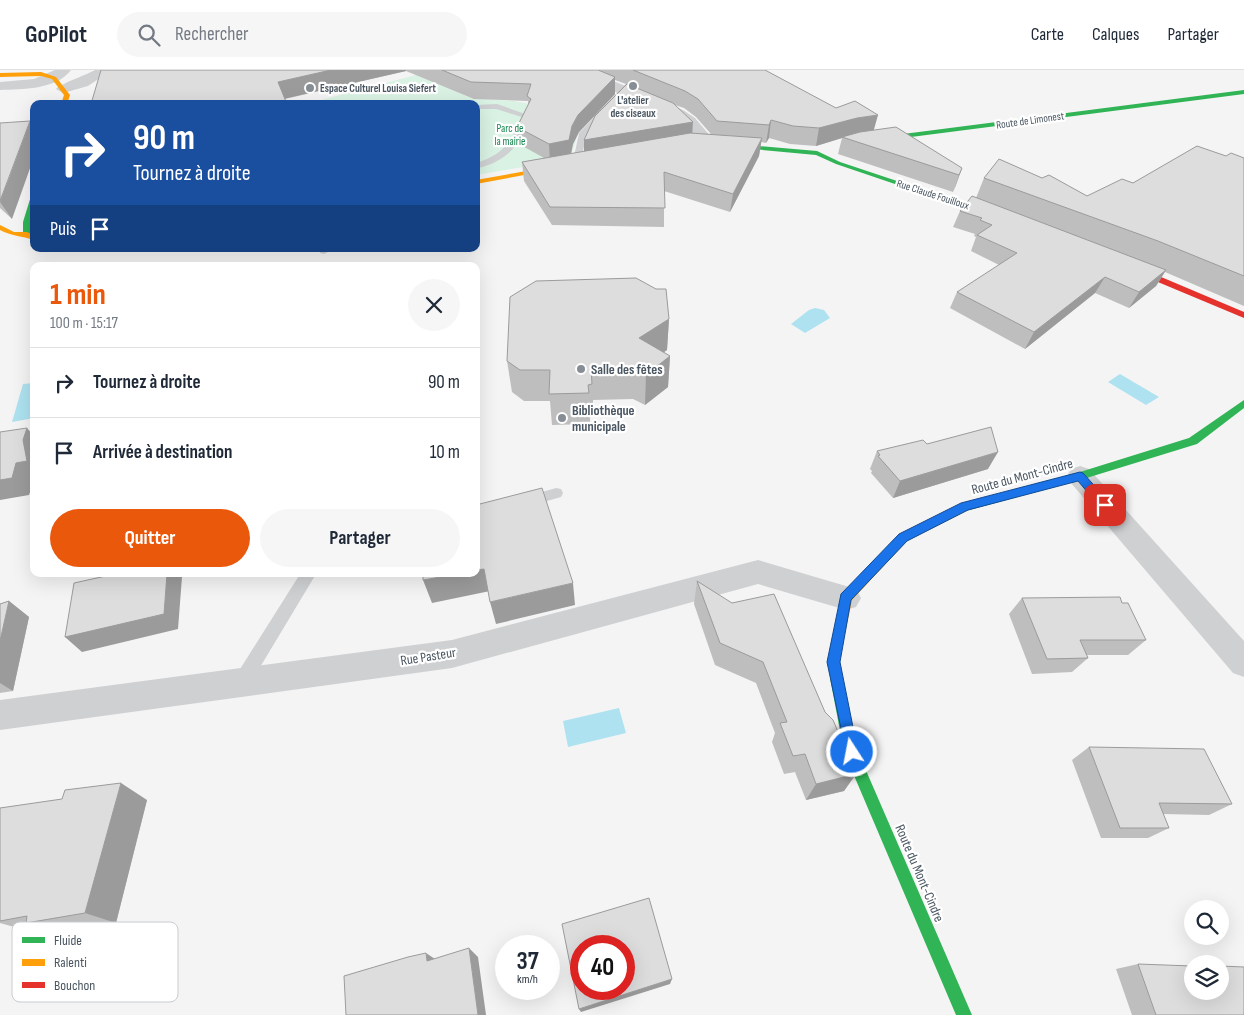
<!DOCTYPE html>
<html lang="fr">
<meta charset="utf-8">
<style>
:root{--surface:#fff;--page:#f6f6f7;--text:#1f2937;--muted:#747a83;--line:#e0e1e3;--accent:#ea580c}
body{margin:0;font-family:"Sofia Sans Condensed",sans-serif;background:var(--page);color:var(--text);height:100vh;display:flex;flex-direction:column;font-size:19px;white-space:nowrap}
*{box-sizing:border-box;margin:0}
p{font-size:16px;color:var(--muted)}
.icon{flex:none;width:28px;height:28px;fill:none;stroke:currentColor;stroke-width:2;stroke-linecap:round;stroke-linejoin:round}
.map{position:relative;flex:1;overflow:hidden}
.details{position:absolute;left:30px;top:192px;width:450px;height:315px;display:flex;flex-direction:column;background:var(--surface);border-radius:10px;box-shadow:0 5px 20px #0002}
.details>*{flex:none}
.guide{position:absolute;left:30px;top:30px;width:450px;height:152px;border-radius:10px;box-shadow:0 5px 20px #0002;background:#1a4fa0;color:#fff;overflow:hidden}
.controls{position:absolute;left:1184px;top:830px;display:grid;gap:10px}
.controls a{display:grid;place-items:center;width:45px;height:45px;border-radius:50%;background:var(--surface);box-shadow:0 5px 20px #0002;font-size:25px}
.speed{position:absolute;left:495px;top:865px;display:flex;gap:10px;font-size:25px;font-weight:700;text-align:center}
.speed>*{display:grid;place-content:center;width:65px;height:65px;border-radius:50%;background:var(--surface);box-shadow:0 5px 20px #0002;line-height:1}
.speed small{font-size:12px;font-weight:400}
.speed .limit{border:8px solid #d22;background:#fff;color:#111}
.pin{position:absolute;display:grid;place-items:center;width:42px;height:42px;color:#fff;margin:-21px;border-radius:10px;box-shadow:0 2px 8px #0006}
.me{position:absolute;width:55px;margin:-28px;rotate:349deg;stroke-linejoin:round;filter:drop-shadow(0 0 4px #0008)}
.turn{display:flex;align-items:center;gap:18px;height:105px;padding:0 20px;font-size:22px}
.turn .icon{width:65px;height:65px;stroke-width:2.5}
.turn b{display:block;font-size:35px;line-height:42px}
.then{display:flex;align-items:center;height:48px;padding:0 20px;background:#0003;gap:10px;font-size:19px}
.round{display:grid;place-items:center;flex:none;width:52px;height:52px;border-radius:26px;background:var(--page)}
.head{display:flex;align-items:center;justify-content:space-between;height:85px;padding:0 20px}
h1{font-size:30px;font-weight:700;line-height:38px;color:var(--accent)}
.action{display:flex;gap:10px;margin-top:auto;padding:10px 20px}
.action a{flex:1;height:58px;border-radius:30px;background:var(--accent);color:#fff;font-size:20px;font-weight:700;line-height:58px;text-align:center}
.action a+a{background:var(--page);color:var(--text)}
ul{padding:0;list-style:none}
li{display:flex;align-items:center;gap:15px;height:70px;padding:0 20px;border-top:1px solid var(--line)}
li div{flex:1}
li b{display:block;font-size:19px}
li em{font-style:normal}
header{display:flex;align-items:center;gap:30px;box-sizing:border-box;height:70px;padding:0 25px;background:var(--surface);border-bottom:1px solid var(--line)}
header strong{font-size:24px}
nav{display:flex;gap:28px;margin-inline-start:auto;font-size:18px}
.search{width:350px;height:45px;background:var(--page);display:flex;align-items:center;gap:12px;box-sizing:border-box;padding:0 18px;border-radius:28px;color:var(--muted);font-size:19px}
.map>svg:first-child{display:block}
</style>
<header>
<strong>GoPilot</strong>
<div class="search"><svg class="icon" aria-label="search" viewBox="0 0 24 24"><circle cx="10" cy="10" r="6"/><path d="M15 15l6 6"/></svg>Rechercher</div>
<nav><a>Carte</a><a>Calques</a><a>Partager</a></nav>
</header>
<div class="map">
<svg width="1244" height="945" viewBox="0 0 1244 945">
<rect width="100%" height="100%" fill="#f4f4f4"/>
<path fill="#d9f2e3" d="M416 5 471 28 514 31 592 46 578 64 570 89 476 105V34H306Z"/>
<path fill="#aee2f0" d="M815 238 824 240 830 248 805 263 791 254 809 240Z
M1120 304 1159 327 1146 335 1108 312Z
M34 313V348L12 352 23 314Z
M619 638 626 663 568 677 563 651Z"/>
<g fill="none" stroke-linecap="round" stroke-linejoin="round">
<path fill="#ced0d2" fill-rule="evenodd" d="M497 34 531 46C519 76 509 90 476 99V93C502 86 512 71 522 47L496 39H476V35Z
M604 37 611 39 587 64 580 94 572 96 579 63Z
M320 179H334L324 184 320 183Z
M556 418 561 419 563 423 561 427 526 437 521 436 519 432 521 428Z
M300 504H316L247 619 241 621 235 619 232 613 235 607Z"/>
<path fill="#ced0d2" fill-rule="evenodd" d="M55 0H71C56 20 22 19 0 20V12L34 9Z
M95 0H112L88 16 63 23 56 19C60 14 86 5 95 0Z
M568 0H587L683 40 695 48 717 74 709 79C700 77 684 54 673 46L570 3Z
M1080 396 1089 399 1244 571V607L1233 603 1071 413 1067 406 1071 399Z
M758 490 856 519 861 528 856 537 846 540 758 514 452 598 0 660V630L452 570Z"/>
<path fill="#30b455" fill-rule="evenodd" d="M1244 20V24L872 72 869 70 872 68Z
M723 73 817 81 840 92 1005 147 998 149 836 94 816 85 721 76 720 75Z
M31 126H34C34 139 31 151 31 164L27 166 23 164V152Z
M1244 330V338L1197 374 1080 410 962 442 957 438 962 434 1080 402 1189 368Z
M836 602 841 604 842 608 858 682 972 945H956L844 682 830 608 831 604Z"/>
<path fill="#ff9f0a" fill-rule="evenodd" d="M41 2 56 7 70 25 67 34H61L64 25 52 9 41 6 0 7V3Z
M560 95 562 96V98L476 114V110Z
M0 155 14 162H27L34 165V170C22 166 11 166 0 160Z
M962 434 966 435 967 438 966 441 907 471 852 530 839 592 842 608 841 612 836 614 831 612 827 592 842 524 899 465Z"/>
<path fill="#e5322d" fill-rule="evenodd" d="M1122 193H1128L1244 242V248L1122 197Z"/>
</g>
<path fill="#bebebf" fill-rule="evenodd" d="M101 0H765L874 60 962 98 953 122 838 84 842 68 816 76 790 74 769 68 766 73 761 72 759 86 730 142 664 121V157L552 155 524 111 522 92 544 88 519 74 517 57 528 35V31L474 29 406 1 285 29ZM615 10 626 14 597 43 615 24ZM675 35 684 38 696 47 711 64 692 63ZM595 46 584 70V82L571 84 573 74 579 62Z
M0 53 12 149 0 138Z
M1226 86 1244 88V236L1165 202 1156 216 1129 238 1095 223 1025 279 950 238 957 222 999 195 971 181 976 167 974 166 975 164 953 157 960 141 976 128 984 108H1042L1087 126Z
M669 249 667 280 664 282 670 286 668 317 645 335 633 329 593 330V345H590V354L552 355 550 331H524L512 322 507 291Z
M927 374 988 399 893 428 871 403 872 401 870 399 877 381Z
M697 511 825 642 856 704 844 721 806 730 795 702 784 704 772 672 775 663 756 613 715 595 694 534Z
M1022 528 1122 533 1146 570 1128 585H1086L1088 588 1072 602 1032 604 1009 544Z
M9 531 29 547 13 621 0 623V534Z
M1089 677 1232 734 1209 745 1163 744 1169 758 1148 768H1101L1072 690Z
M147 730 116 853 61 863 47 859 32 862 0 853V738Z
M1138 894 1244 945H1132L1116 899Z"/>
<path fill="#9b9b9b" d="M331 0H406V1L283 29 278 12Z
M615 7V24L579 62 573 74 570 88 550 92 549 74 572 56 578 45Z
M878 45 873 63 842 67V68L816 76 819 58 857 48Z
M771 50 769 68 766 73 769 55Z
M30 51 34 57V87L12 149 0 132Z
M693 52 692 67 584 86V70Z
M762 68 759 86 730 142 733 124Z
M962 98 956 115 953 122 959 105Z
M1166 200 1156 216 1129 238 1139 222Z
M1105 207 1095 223 1025 279 1034 262Z
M669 249 667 280 639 299V268Z
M670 286 668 317 645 335 646 305Z
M27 358 34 366V411L29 425 0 430V410Z
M998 382 988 399 893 428 900 411Z
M484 499 490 521 432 533 423 510 458 504H476V500Z
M167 504H179L182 507 178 559 82 582 65 567Z
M573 513 575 535 496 554 490 532Z
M9 531 29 547 13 621 0 613V571Z
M856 704 844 721 806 730 816 714Z
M121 713 147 730 116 853 85 843Z
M469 878 478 887 486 945H478Z
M426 883 438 891H427Z
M672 909 670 914 581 942 579 939Z"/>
<path fill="#ddddde" stroke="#9b9b9b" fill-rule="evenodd" d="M101 0H331L278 12 287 34H91Z
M442 0H598L615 7 578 45 572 56 569 70 549 74 517 57 531 29 527 26 531 14 471 12Z
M633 0H765L836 38 855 31 878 45 857 48 819 58 793 56 771 50 769 55 717 51 698 29 685 21Z
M627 14 673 33 693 52 584 70 595 46Z
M30 51 0 131V53Z
M896 57 962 98 959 105 842 67 860 62Z
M690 63 762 68 733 124 664 102 665 138 550 137 522 92Z
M1197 76 1226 86 1231 83 1244 88V206L1158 171 984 108 999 89 1042 108 1049 105 1087 126 1122 109 1133 113Z
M972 126 1166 200 1139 222 1105 207 1034 262 957 222 1017 183 977 165 992 155 980 150 982 148 960 141Z
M636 208 656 219H666L669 249 639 268 670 286 646 305 634 298 591 299 592 314 588 315 589 323 549 324 550 300H520L507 291 510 227 536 211Z
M991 357 998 382 900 411 878 386 880 385 877 381 923 370 927 374Z
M27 358 23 370 27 391 16 393 12 408 0 410V362Z
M542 418 573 513 490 532 484 499 476 500V435Z
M115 504H167L164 544 65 567 74 513Z
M423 504H458L423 510Z
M697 511 732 533 774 524 825 642 833 650 856 704 816 714 805 684 793 686 780 653 787 652 763 592 720 573Z
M1120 527 1122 533H1128L1146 570H1080L1088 588 1047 589 1022 528Z
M9 531 0 571V534Z
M1089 677 1204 679 1232 734 1159 733 1169 758H1120Z
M121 713 85 843 26 853 27 846 0 851V738L62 729 65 720Z
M649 828 672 909 579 939 562 854ZM581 876H624V919H581Z
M469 878 478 945H346L344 906 408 887 426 883 427 891Z
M1138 894 1192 896V921H1220V896L1244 897V945H1156Z"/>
<path fill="#1a73e8" stroke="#114b97" d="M1080 402 1083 403 1109 432V438H1101L1078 411 968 440 907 471 851 530 840 592 858 682 856 687 852 689 847 687 827 592 841 524 899 464 961 433Z"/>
<g fill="#868d94" stroke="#fff" stroke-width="2">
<circle cx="633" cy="16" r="5"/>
<circle cx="310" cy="18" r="5"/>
<circle cx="581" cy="299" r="5"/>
<circle cx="562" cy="348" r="5"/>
</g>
<g text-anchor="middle" stroke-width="4.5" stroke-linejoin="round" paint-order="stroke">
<g font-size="11" font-weight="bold" fill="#4a5661" stroke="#fff" text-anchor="start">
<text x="320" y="22">Espace Culturel Louisa Siefert</text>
<text x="633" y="34" text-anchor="middle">L'atelier<tspan x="633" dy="13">des ciseaux</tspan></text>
</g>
<g font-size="11" fill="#4a5661" stroke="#fff">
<text transform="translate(1030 50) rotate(-8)" y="4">Route de Limonest</text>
<text transform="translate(933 124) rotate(18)" y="4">Rue Claude Fouilloux</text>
</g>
<g font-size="11" fill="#17864f" stroke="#fff">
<text x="510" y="62">Parc de<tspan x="510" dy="13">la mairie</tspan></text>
</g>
<g font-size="14" font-weight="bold" fill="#4a5661" stroke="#fff" text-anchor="start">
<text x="591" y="304">Salle des fêtes</text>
<text x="572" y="345">Bibliothèque<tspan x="572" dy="16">municipale</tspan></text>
</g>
<g font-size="14" fill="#4a5661" stroke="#fff">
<text transform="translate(1022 406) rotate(-15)" y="5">Route du Mont-Cindre</text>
<text transform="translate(428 586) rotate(-9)" y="5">Rue Pasteur</text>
<text transform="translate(920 803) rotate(67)" y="5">Route du Mont-Cindre</text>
</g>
</g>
<rect x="12" y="852" width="166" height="80" rx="8" fill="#fff" stroke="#c9ccd0" stroke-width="1"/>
<rect x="22" y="867" width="23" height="6" fill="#30b455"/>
<rect x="22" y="889" width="23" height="7" fill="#ff9f0a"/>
<rect x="22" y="912" width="23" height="6" fill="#e5322d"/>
<g font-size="14" fill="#4a5661">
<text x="54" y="875">Fluide</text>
<text x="54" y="897">Ralenti</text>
<text x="54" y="920">Bouchon</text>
</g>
</svg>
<div class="controls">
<a><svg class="icon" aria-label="search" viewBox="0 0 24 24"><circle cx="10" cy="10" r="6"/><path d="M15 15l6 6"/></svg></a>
<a><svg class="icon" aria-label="layers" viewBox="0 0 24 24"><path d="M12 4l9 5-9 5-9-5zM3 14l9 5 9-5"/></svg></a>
</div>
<div class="speed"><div>37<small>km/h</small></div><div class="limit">40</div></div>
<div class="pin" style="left:1105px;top:435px;background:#d93025"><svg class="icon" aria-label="arrive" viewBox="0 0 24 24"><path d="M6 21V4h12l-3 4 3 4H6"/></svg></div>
<svg class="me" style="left:852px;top:682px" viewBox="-20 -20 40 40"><circle r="17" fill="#1a73e8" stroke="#fff" stroke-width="3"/><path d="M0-11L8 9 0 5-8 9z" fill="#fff"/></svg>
<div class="guide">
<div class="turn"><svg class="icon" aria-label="right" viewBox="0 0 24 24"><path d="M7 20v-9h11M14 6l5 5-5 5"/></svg><div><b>90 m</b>Tournez à droite</div></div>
<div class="then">Puis<svg class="icon" aria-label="arrive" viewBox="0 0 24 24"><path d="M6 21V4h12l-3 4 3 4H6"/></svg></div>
</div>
<section class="details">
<div class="head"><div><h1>1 min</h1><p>100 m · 15:17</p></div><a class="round"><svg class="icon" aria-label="close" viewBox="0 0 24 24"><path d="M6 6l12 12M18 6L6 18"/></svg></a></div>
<ul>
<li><svg class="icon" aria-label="right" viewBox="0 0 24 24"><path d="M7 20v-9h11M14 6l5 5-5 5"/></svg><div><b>Tournez à droite</b></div><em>90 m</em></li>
<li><svg class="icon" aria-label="arrive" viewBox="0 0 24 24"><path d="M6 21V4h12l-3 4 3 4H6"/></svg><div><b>Arrivée à destination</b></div><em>10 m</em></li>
</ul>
<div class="action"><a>Quitter</a><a>Partager</a></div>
</section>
</div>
